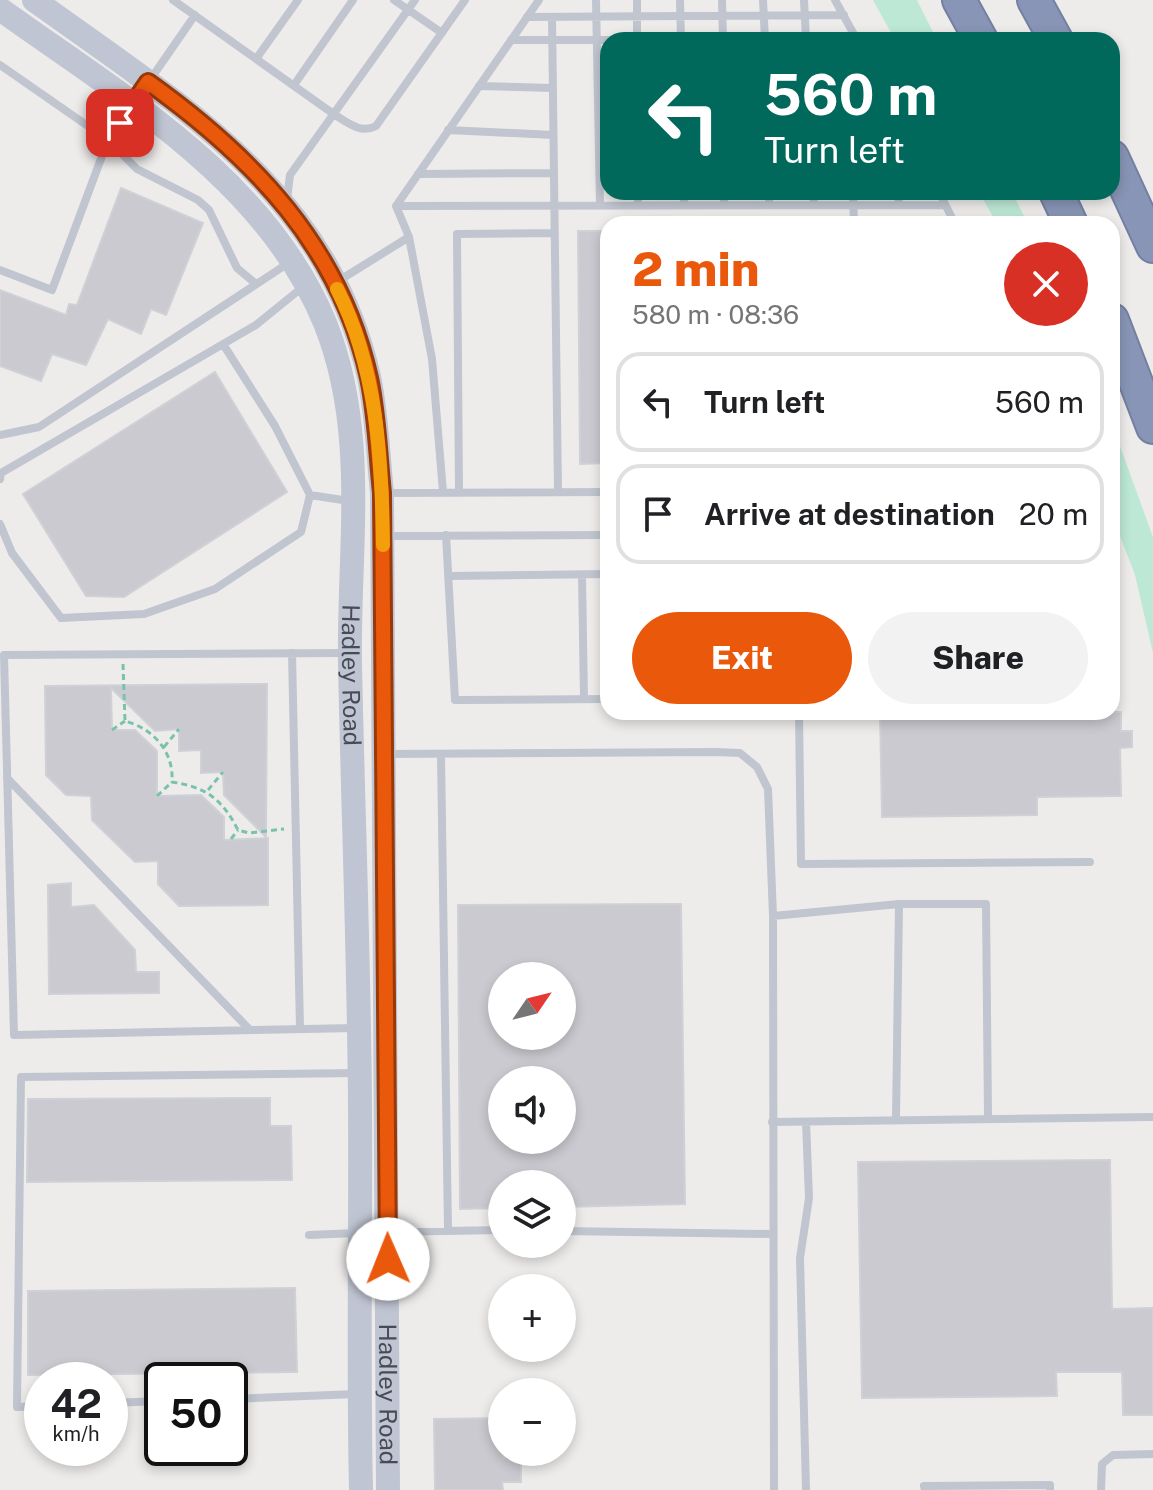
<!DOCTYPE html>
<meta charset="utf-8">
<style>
:root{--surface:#fff;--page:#f2f2f2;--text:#202124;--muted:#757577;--line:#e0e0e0;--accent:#ea580c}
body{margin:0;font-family:"Public Sans",sans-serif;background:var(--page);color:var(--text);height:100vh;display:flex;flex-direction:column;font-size:30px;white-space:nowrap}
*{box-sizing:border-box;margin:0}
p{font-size:26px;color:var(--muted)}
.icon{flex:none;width:44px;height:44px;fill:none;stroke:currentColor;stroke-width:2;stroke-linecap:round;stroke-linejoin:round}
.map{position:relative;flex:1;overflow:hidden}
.details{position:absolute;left:600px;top:216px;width:520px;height:504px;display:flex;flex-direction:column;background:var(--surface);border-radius:24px;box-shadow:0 4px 12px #0003}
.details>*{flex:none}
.hud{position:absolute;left:600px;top:32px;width:520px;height:168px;border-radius:24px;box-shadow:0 4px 12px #0003;background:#00695c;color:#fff;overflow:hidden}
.needle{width:52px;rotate:55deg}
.tools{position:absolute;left:488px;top:962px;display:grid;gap:16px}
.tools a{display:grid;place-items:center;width:88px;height:88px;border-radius:50%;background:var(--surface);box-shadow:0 4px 12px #0003;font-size:40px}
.speed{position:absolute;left:24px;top:1362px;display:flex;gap:16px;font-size:40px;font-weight:700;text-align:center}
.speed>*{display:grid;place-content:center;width:104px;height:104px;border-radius:50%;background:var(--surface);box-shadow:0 4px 12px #0003;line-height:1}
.speed small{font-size:20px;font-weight:400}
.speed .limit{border:4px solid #111;border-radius:12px;background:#fff;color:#111}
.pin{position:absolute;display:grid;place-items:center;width:68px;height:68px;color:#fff;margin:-34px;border-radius:16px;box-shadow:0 4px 12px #0006}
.me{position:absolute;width:88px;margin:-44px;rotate:359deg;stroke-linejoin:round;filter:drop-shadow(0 0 6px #0008)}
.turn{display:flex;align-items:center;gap:28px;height:168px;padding:0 32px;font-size:36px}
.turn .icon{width:104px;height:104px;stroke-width:2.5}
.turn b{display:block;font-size:56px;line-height:68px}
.round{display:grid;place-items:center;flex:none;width:84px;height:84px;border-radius:42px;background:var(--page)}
.headline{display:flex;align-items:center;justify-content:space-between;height:136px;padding:0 32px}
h1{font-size:48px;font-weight:800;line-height:60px;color:var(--accent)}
.button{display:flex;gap:16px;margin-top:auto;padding:16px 32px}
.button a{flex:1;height:92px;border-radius:48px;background:var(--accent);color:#fff;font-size:32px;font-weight:800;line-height:92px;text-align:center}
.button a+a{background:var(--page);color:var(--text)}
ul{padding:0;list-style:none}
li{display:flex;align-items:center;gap:24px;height:100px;margin:0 16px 12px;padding:0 16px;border:4px solid var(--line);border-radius:24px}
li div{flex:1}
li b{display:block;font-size:30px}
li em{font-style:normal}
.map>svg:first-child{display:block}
</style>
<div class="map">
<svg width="1153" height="1490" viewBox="0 0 1153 1490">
<rect width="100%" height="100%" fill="#eeeceb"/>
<path fill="#bde8d6" d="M873 0H917L937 40H895Z
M979 192H1012L1028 224H997Z
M1112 424 1153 537V653L1135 575 1112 515Z"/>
<path fill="#cacad0" stroke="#d0d1d6" stroke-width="2" fill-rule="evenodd" d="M121 188 203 223 166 315 151 309 141 334 108 319 86 365 52 354 41 381 0 366V290L66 315 69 304 77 305Z
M578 231H608V463L580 464Z
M215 372 287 492 124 597 86 596 23 494Z
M267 684 266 837 224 795 223 772 201 773V750L179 751V729L155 731 111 688 112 730H135L157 751V796L201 795 224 817V840L268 838V905L179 906 158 884V861L135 862 92 820 91 796 66 795 46 775 45 686Z
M880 712H1121V731H1132V747L1120 748 1121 796 1037 797V815L882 817Z
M71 883V907L94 905 135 950 136 972H159V993L49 994 48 885Z
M681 904 685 1204 562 1207V1184H502V1208L460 1209 458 905ZM502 976H562V1036H502ZM502 1080H562V1140H502Z
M270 1098V1126H291L292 1180 27 1182 28 1099Z
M1110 1160 1112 1309 1153 1308V1415H1123L1122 1372H1056L1057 1396 862 1398 858 1162Z
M295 1288 297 1372 28 1375V1291Z
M502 1418V1452L504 1458 521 1453V1482H502L503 1490H435L434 1419Z"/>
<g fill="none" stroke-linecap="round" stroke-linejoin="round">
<defs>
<path id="motorway" d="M959 0 981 40
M1034 0 1056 40
M1112 157 1153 246
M1056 192 1071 224
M1112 320 1153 427"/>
</defs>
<use href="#motorway" stroke="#7380a1" stroke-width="36"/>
<path stroke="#79c2ac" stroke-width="3" stroke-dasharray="6 4" stroke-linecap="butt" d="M123 664 125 721C154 729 174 752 172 782 206 787 222 799 238 830L249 833 284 829
M112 730 125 721
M164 747 179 729
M208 790 223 772
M157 796 172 782
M231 839 238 830"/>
<path stroke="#c0c5cf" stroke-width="8" d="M173 0 335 115C348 123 361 134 376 126L465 0
M394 0 442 33
M596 0 600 205
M637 0V40
M680 0 681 40
M722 0 723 40
M763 0 765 40
M804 0 806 40
M835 0 857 40
M527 17 844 15
M552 17 558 492
M511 40H681
M256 59 298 0
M0 65 108 140 137 169 198 200 209 210 237 268 256 284
M150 80 195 15
M294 85 353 0
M479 86 552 88
M448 130 553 135
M418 174 553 173
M638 192V205
M684 192V205
M724 192V205
M769 192V205
M813 192 814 205
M853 192 854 224
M898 192 899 205
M939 192 955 224
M287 199 290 175 415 0
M396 206 945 205
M409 237 432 359 443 492
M0 270 52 290 108 140 133 105
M335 283 409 237 396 206 539 0
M0 435 39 427 290 262
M0 479 1 473 256 325 304 286
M459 492 457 234 553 233
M383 493 608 492
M310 495 349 501
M0 524 12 553 61 618 144 614 215 589 301 532 310 495 275 426 223 344
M446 535 455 700 608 699
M384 536 608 535
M582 575 584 699
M448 576 608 574
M292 653 300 1029
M349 653 4 655 14 1035 355 1028
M799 712 801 864 1090 862
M385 754 716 752 740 753 757 767 768 789 773 916 774 1490
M441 754 448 1230
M7 778 250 1030
M773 916 899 904H986L988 1118
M896 1120 899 904
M772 1122 1153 1117
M806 1122 809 1198 800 1258 806 1490
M562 1231 771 1234
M389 1232 502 1230
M309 1235 356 1233
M230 1399 357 1394
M110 1403 162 1401
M42 1406 17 1407 21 1077 358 1073
M925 1490 924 1486 1050 1485V1490
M1101 1490 1102 1464 1113 1455 1153 1454"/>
<g stroke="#c0c5d3" stroke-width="24">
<path id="s1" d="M34 0C178 104 327 190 369 377 377 415 378 455 382 493L388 1490"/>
<path id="s2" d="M0 9C121 96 266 179 325 323 369 432 348 550 350 664 353 811 359 958 360 1105 361 1234 358 1362 361 1490"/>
</g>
<use href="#motorway" stroke="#8895b6" stroke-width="32"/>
</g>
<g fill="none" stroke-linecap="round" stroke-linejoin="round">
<defs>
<path id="route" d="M120 123 148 82C254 158 340 247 369 378 377 415 378 455 382 493L388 1259"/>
</defs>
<use href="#route" stroke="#983908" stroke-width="20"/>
<use href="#route" stroke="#ea580c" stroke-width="14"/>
<path stroke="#f59e0b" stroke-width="14" d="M337 289C377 367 382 459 383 545"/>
</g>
<g text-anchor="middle" stroke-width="6" stroke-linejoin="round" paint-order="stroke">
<g font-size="24" fill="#464b56" stroke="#fff">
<text dy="8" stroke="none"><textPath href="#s2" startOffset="814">Hadley Road</textPath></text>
<text dy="8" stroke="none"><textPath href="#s1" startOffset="1536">Hadley Road</textPath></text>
</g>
</g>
</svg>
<div class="tools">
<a><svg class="needle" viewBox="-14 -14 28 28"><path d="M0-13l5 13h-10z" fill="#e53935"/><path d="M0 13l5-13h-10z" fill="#757577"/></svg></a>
<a><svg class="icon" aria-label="sound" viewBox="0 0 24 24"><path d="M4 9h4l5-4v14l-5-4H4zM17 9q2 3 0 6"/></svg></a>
<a><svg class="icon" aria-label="layers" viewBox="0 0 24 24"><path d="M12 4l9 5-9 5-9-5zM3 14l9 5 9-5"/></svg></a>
<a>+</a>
<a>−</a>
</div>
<div class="speed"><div>42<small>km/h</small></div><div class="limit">50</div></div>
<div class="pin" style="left:120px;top:123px;background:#d93025"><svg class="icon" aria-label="arrive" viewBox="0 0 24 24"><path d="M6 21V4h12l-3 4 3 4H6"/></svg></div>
<svg class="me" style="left:388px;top:1259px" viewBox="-20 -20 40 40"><circle r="19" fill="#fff"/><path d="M0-13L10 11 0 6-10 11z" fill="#ea580c"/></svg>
<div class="hud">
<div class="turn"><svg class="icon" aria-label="left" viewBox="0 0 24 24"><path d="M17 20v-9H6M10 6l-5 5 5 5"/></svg><div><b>560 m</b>Turn left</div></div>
</div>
<section class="details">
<div class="headline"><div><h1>2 min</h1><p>580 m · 08:36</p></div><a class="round" style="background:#d93025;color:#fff"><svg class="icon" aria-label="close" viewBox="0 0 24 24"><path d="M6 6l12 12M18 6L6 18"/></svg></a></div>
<ul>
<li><svg class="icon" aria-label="left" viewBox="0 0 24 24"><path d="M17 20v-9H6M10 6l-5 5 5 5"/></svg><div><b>Turn left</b></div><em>560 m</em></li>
<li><svg class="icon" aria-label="arrive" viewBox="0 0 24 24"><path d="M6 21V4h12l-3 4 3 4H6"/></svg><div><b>Arrive at destination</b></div><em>20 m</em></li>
</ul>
<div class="button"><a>Exit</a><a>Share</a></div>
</section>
</div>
